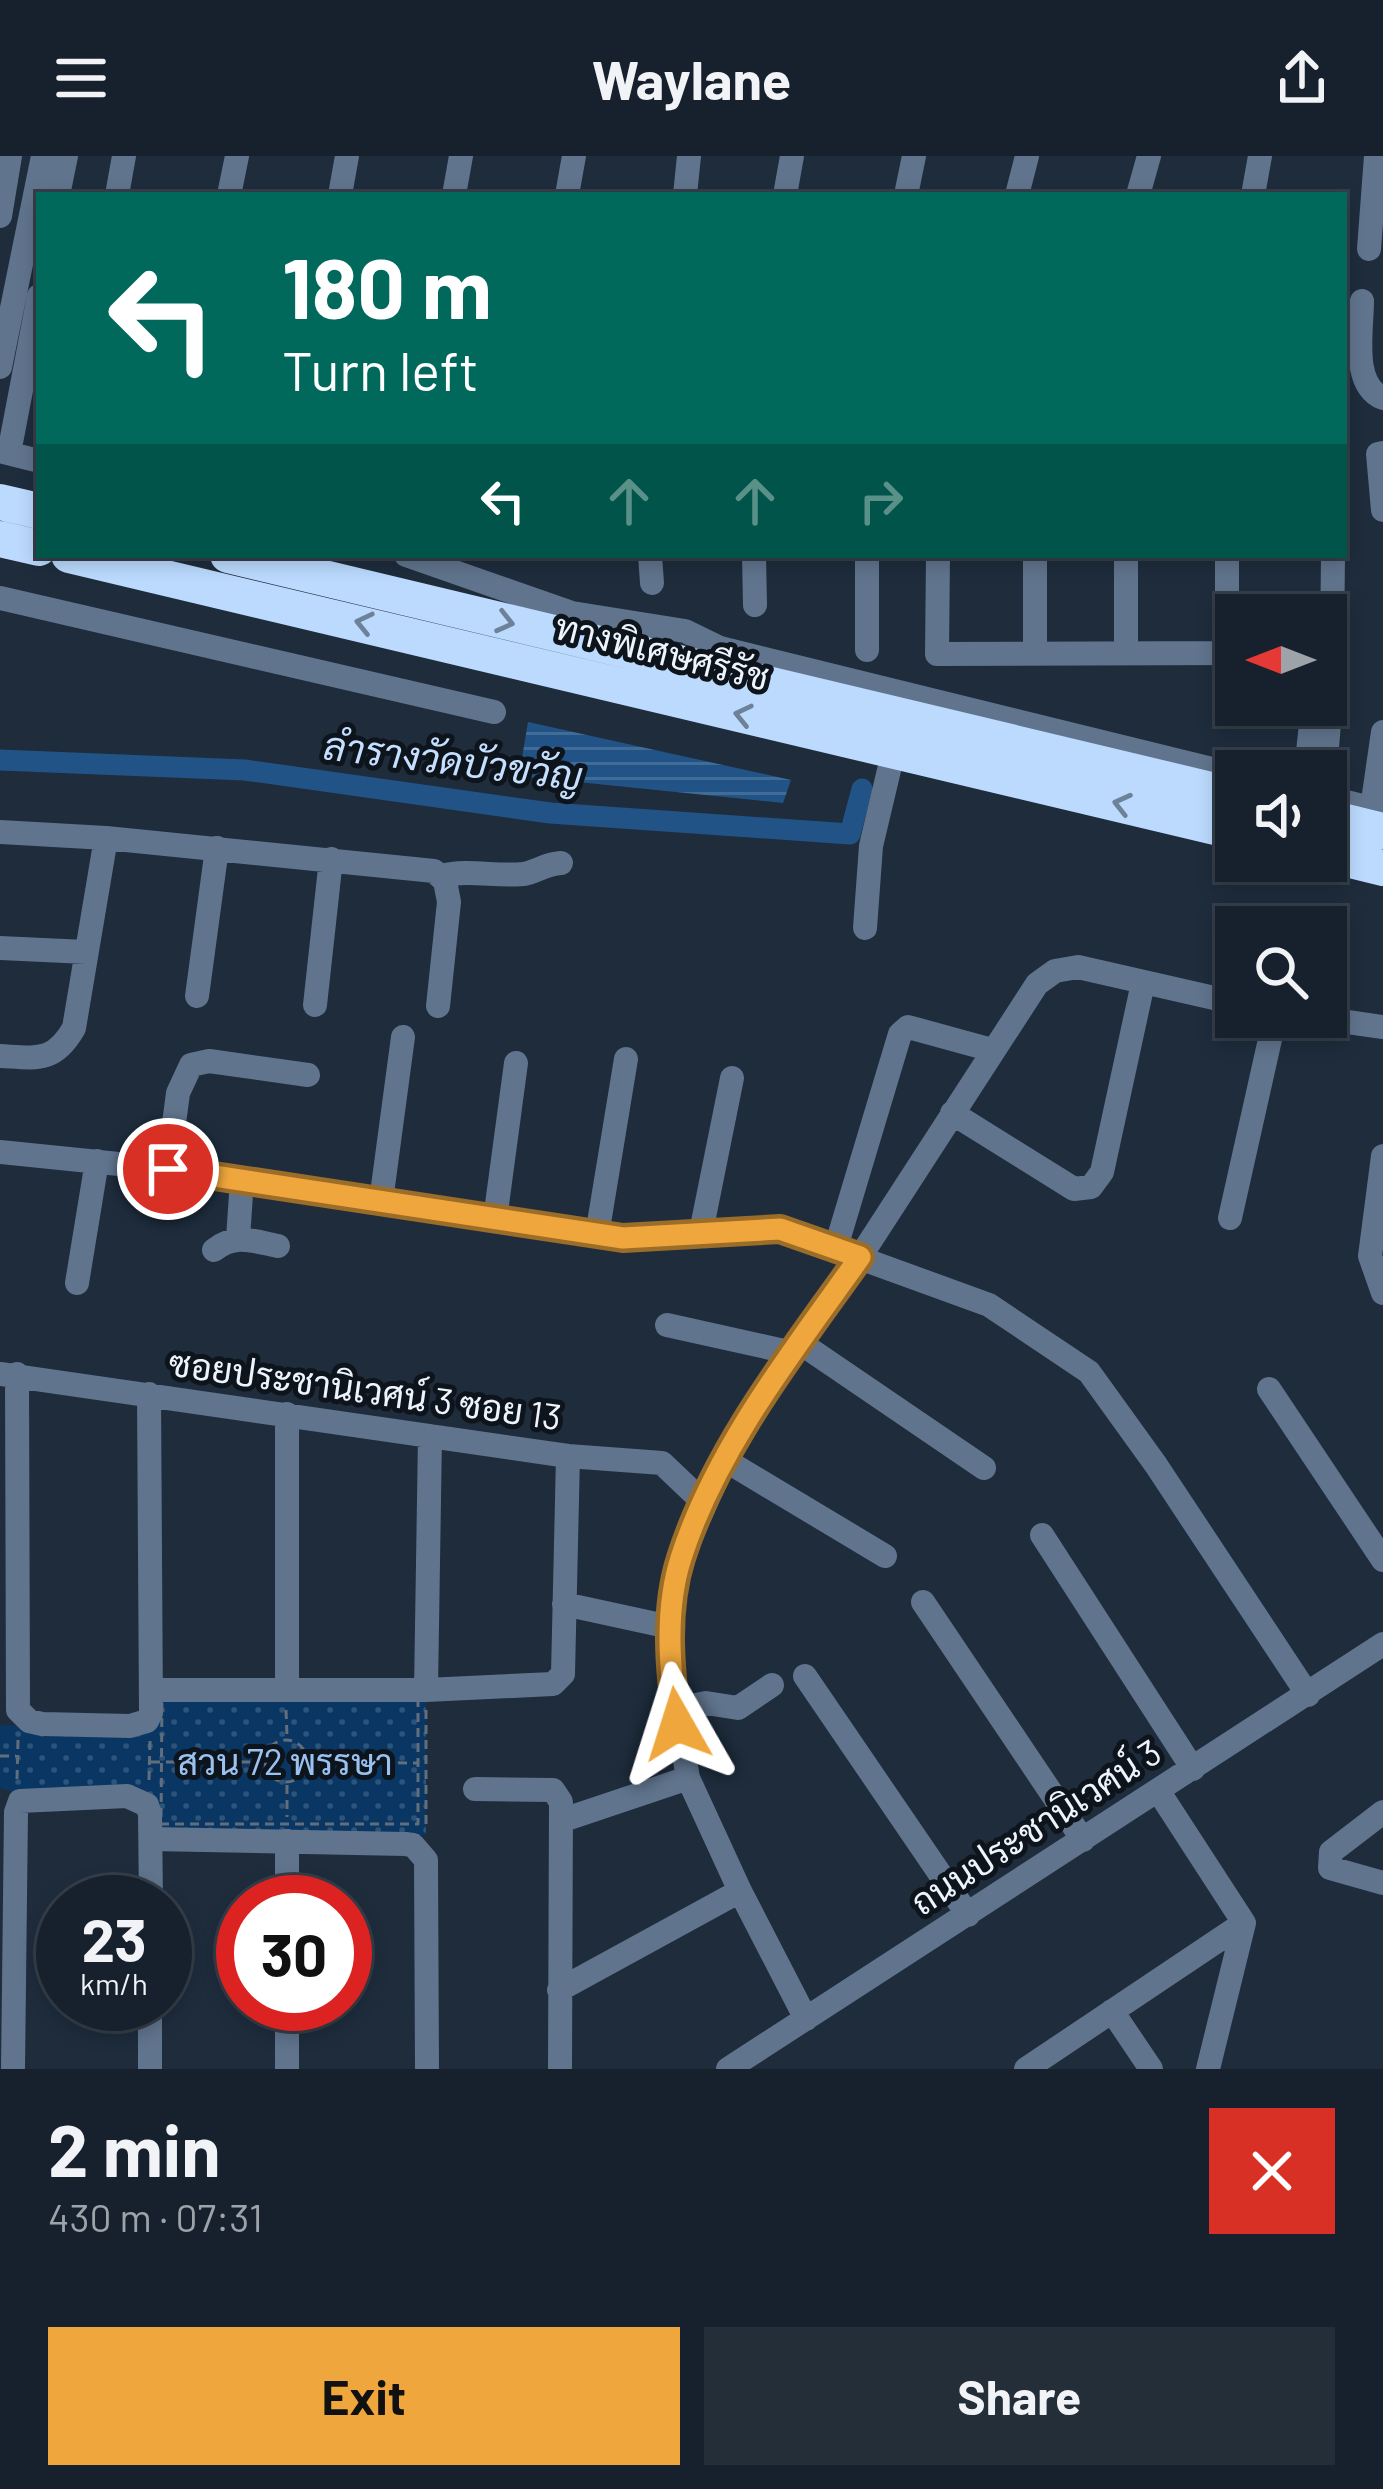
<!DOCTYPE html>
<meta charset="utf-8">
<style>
:root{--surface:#16212d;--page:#232e39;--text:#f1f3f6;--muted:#9ea3aa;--line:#353e49;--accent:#efa73d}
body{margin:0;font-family:Barlow,Sarabun,sans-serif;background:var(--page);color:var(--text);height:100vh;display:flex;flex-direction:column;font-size:45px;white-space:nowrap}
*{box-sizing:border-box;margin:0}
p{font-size:39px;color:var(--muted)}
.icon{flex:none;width:66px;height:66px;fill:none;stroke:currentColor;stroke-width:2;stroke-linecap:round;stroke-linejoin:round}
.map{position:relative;height:1913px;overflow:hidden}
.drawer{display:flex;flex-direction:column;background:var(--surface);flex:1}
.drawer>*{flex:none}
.hud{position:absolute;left:36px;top:36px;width:1311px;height:366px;border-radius:0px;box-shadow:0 6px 18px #0003,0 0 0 3px var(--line);background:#00695c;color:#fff;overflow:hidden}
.needle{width:78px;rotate:270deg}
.buttons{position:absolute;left:1215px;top:438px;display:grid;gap:24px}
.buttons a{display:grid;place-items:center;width:132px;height:132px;border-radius:0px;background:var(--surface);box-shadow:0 6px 18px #0003,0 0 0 3px var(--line);font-size:60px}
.speed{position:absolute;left:36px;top:1719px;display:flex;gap:24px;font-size:60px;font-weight:700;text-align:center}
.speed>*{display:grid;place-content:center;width:156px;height:156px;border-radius:50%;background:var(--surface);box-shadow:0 6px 18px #0003,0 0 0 3px var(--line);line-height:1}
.speed small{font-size:30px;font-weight:400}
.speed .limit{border:18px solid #d22;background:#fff;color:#111}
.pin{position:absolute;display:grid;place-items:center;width:102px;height:102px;color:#fff;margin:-51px;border:6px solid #fff;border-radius:50%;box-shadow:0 3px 12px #0007}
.me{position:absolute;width:132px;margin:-66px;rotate:354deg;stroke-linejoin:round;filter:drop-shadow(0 0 9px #0008)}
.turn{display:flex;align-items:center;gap:42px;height:252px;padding:0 48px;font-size:54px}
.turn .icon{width:156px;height:156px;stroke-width:2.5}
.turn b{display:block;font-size:84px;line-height:102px}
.lanes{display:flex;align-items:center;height:114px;padding:0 48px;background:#0003;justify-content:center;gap:60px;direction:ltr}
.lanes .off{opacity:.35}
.round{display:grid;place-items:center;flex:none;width:126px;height:126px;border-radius:0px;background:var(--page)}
.overview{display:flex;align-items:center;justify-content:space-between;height:204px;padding:0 48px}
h1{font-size:72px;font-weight:700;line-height:90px}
.action{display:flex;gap:24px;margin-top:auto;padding:24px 48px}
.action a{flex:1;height:138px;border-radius:0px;background:var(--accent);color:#111;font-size:48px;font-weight:700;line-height:138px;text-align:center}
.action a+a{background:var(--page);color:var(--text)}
header{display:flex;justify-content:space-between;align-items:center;height:156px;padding:0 48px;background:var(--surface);font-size:54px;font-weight:700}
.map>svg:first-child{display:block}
</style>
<header><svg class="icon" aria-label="menu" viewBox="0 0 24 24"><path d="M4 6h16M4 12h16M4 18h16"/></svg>Waylane<svg class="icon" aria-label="share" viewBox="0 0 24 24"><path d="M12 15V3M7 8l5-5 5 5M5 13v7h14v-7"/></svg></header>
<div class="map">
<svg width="1383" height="1913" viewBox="0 0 1383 1913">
<defs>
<pattern id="green-dots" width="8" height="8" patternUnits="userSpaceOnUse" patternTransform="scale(3)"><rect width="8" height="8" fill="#093663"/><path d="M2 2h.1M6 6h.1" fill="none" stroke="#2d547a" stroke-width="1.8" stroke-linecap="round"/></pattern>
<pattern id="water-rules" width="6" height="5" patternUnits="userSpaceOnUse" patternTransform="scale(3)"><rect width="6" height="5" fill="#225386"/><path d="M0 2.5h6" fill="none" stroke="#426c98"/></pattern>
</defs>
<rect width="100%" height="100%" fill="#1e2c3c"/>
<path fill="url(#green-dots)" d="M150 1531 426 1534V1679L150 1678 148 1639 15 1636 0 1632V1569L150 1572Z"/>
<path fill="url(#water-rules)" d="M528 566 791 624 783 647 519 620Z"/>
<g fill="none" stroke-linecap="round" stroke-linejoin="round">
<path stroke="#225386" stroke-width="21" d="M0 604 245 614 550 657 850 678 862 633"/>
<path stroke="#636e7c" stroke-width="3" stroke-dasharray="9 6" stroke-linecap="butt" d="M162 1540 418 1543V1668H161Z
M286 1554 287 1580
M426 1554V1670
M265 1605a21 21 0 1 1 42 0a21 21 0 1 1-42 0Z
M0 1600H16
M151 1606H263
M308 1606 418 1607
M17 1623 18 1584
M149 1624 150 1585
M287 1629V1661"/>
<path stroke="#60748d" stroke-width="24" d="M58 39 66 0
M117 39 124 0
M229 39 237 0
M340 39 347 0
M454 39 461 0
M567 39 574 0
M685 39 689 0
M785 39 792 0
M906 39 914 0
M1017 39 1027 0
M1138 39 1149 0
M1253 39 1260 0
M0 60 10 0
M1369 93 1376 0
M1362 145C1362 175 1351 229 1383 242
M0 211 43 0
M0 295 39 305
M9 297 39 140
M1383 297 1378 298 1383 354
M406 399 572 457 685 475 720 492 1236 619
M650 399 652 427
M754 399 755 449
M867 399V494
M938 399 937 498 1236 497
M1035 399V497
M0 442 494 556
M1126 497V399
M1227 497V399
M1326 525 1333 520 1337 506 1332 493 1333 399
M1306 615 1313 549
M1325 615 1333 520
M1326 641 1383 655
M1372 652 1383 576
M0 676 106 682 434 715 445 725 449 746 438 850
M441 720C469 713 495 721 523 718 537 716 544 708 561 707
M865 772 871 690 890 610
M0 792 86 796
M197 840 217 692
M315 849 331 703
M1313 861 1383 871
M0 900C37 902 54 907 74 872L106 682
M952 957 1074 1033 1091 1031 1102 1016 1143 827
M0 996 168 1013 623 1082 780 1073 989 1149 1089 1216 1156 1309 1308 1539
M1383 1000 1370 1100 1383 1137
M168 1013 178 937 191 909 209 905 308 919
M381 1045 403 881
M1230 1062 1275 861
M495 1063 516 907
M701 1076 732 922
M597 1079 626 903
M238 1082 242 1024
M836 1091 900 878 908 871 992 894
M214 1094C235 1077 253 1085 278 1090
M77 1127 97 1005
M667 1169 793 1197
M799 1186 984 1312
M0 1218 568 1300 662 1307 704 1347
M17 1218 18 1554 29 1565 42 1568 130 1570 147 1565 151 1557 149 1238
M1269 1233 1383 1404
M287 1258V1534
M725 1304 885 1400
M1042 1379 1193 1613
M923 1446 1083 1684
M564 1448 670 1471
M805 1520 968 1759
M152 1534H426L553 1528 563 1518 568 1300
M426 1534 430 1280
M675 1553 706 1547 738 1552 772 1529
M475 1633 553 1634 561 1646 560 1913
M1159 1636 1244 1767 1208 1913
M1383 1656 1331 1696 1330 1712 1383 1727
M563 1664 688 1622
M151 1683 405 1688 413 1689 426 1704 427 1913
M287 1746V1685
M559 1834 740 1735
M1112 1855 1151 1913
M806 1863 740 1735 688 1622 670 1517V1471L680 1405 725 1304 799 1186 860 1101 1037 828 1055 815 1078 811 1236 847
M13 1913 16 1656 20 1645 127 1640 147 1649 150 1658 151 1746
M150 1913V1848
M287 1913V1848
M728 1913 1383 1488
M1026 1913 1244 1767"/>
<path stroke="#bbdafe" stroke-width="36" d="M0 346 39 355
M0 383 39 392
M69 399 1236 676
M228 399 1236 640
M1326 661 1383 675
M1326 698 1383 712"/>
</g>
<defs><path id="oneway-chevron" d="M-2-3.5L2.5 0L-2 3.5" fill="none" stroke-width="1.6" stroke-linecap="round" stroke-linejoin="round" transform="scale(3)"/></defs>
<g stroke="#6d8198">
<use href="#oneway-chevron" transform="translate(505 466) rotate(14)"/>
<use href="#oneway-chevron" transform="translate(364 467) rotate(-167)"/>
<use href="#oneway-chevron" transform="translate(743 559) rotate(-167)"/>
<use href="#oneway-chevron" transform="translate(1122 648) rotate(-166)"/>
</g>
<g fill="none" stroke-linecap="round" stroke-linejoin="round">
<defs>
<path id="route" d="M168 1013 623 1082 780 1073 860 1101C794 1194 716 1292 681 1402 664 1455 670 1514 677 1568"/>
</defs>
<use href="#route" stroke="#9b6d28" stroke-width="30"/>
<use href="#route" stroke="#efa73d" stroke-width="21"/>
</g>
<g text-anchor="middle" stroke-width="10" stroke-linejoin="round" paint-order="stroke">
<g font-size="36" fill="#edf4fd" stroke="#0e141b">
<text transform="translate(662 496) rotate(14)" y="13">ทางพิเศษศรีรัช</text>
<text transform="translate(365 1234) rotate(8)" y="13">ซอยประชานิเวศน์ 3 ซอย 13</text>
<text transform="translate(1036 1671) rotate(-33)" y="13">ถนนประชานิเวศน์ 3</text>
</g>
<g font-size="36" fill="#9ac2f0" stroke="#0e141b">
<text x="285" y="1619">สวน 72 พรรษา</text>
</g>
<g font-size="39" font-style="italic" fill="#c4dfff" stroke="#0e141b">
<text transform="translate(453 605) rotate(7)" y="14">ลำรางวัดบัวขวัญ</text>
</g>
</g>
</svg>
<div class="buttons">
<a><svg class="needle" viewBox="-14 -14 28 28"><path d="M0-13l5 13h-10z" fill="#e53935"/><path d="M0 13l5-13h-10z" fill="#9ea3aa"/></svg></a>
<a><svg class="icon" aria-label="sound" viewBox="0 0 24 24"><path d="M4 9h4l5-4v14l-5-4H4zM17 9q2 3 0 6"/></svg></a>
<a><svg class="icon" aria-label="search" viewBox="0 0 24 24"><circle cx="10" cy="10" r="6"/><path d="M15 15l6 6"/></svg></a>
</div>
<div class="speed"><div>23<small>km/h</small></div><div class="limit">30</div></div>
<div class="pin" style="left:168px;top:1013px;background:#d93025"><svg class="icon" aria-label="arrive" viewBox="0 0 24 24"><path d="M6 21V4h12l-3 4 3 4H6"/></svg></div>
<svg class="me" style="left:677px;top:1568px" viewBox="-20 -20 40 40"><path d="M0-17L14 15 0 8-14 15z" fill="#efa73d" stroke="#fff" stroke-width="4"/></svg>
<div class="hud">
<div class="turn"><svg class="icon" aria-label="left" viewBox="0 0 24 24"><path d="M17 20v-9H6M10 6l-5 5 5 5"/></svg><div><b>180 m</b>Turn left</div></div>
<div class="lanes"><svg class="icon" aria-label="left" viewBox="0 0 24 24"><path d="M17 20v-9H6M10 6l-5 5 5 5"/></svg><svg class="icon off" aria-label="ahead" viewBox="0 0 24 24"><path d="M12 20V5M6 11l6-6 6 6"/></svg><svg class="icon off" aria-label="ahead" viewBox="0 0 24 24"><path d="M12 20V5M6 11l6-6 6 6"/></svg><svg class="icon off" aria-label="right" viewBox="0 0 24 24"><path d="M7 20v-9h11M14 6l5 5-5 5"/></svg></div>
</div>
</div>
<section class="drawer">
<div class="overview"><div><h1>2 min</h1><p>430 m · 07:31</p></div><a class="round" style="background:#d93025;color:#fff"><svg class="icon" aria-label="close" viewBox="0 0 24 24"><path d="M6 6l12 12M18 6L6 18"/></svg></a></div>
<div class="action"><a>Exit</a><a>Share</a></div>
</section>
